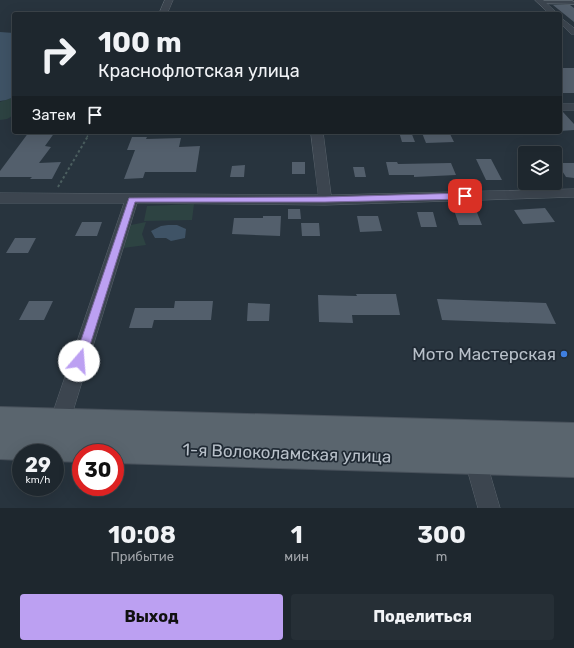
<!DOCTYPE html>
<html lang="ru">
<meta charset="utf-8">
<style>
:root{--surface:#1e272e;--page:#262f36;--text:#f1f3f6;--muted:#a1a5aa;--line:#3c444a;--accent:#bca0f2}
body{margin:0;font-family:Rubik,sans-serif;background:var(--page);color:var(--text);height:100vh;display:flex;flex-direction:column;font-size:15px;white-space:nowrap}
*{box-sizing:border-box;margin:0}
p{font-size:13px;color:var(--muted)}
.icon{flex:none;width:22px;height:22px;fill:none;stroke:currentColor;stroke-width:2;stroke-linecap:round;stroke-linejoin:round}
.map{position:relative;height:508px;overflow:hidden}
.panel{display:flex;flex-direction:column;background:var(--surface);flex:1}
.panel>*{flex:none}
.hud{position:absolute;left:12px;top:12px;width:550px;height:122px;border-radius:4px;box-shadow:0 4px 16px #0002,0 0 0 1px var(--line);background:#1e272e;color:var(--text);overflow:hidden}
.buttons{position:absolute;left:518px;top:146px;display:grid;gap:8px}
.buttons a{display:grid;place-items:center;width:44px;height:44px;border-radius:4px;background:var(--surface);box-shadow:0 4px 16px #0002,0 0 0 1px var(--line);font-size:20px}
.speed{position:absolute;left:12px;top:444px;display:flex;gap:8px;font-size:20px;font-weight:700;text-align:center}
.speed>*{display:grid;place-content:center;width:52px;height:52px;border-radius:50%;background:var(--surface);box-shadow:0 4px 16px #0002,0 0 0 1px var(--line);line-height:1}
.speed small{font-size:10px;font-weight:400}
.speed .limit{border:6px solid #d22;background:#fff;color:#111}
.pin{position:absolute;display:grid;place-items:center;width:34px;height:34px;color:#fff;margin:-17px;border-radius:8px;box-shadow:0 2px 6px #0006}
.me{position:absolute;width:44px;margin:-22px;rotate:18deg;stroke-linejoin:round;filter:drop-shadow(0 0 3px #0008)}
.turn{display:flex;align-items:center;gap:14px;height:84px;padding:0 20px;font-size:18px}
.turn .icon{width:52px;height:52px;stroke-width:2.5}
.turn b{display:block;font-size:28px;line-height:34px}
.then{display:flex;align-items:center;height:38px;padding:0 20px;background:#0003;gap:8px;font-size:15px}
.eta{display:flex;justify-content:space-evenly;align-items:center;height:68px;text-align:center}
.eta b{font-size:24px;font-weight:700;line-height:28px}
.cta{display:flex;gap:8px;margin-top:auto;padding:8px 20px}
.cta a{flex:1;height:46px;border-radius:4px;background:var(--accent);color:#111;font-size:16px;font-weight:700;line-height:46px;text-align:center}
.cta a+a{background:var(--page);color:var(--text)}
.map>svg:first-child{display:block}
</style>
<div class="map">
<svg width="574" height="508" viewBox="0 0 574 508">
<rect width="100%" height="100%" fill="#28343e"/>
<path fill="#2d4342" d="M14 97V115L7 119 0 120V102Z
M194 204 192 220 144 221 147 206Z
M146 222 142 234 146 245 123 248 131 225Z"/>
<path fill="#3f5366" d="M0 32 14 33V97L6 100 0 101Z
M168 225H177L186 229 185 238 171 241 166 238H155L151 231 161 226Z"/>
<path fill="#535f6c" d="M553 5H570L574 8V22Z
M560 68H574V93H560Z
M560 112H563L574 124V130L560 131Z
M29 132H55L45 146 51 147 39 163 61 162 52 179H30L32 177H0V171Z
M399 132H411L415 142H402Z
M449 132 454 142 426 143 422 133Z
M132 137H147L146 139 181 138 179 147 200 146 196 172H145L143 178 124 179 135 150H127Z
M476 159H491L502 180H486Z
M292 162H305V174H292Z
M386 162H397L398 164 451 163 456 175 414 177V175H389Z
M557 163H574V178L566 177Z
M245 165 244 177H230L232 166Z
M353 167H364L366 177H355Z
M545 208 555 222 523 224 514 210Z
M288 209H300L301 219H288Z
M454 210H476L482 225H459Z
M417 212H433L437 227H421Z
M263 216H281L280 236 232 234 234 218H263Z
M357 216H378L382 231 360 232Z
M82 222H102L97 236H75Z
M301 223H319L320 236H302Z
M15 238H36L28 253H6Z
M356 294H396L400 315H352L353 323 319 322 318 295 357 296Z
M437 299 546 303 556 324 442 320Z
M29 301H53L44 320H19Z
M175 301H213L211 320H154L152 328H129L135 308H174Z
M248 303 270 304 269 321H247Z"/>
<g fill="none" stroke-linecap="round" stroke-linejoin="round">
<defs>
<path id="service" d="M541 1H572L574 2V4L540 3Z"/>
<path id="minor" d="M165 0H173L167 14H159Z
M535 0H543L558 14H550Z
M560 17 574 28V34H571L560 23Z
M560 104H574V110H560Z
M311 132H323L331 195 574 189V197L325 205 137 203 69 424 66 431 59 434 52 431 49 424 124 203H0V193L318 195Z
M475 447 483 450 500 508H478L464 458 467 450Z"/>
<path id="primary" d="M0 407 574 423V477L115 463V453H81V462L55 461V453H21V460L0 459Z"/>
</defs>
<use href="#service" stroke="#59636c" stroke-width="2"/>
<use href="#minor" stroke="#59636c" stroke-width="1"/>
<use href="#primary" stroke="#48515b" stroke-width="2"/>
<path stroke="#4c5f60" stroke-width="1.5" stroke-dasharray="1.5 1.5" stroke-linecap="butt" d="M87 137 90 132"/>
<path stroke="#4c5f60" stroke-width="2" stroke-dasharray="2.5 2.5" stroke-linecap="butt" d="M58 187 88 136"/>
<use href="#service" fill="#3c454f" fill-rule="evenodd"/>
<use href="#minor" fill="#3c454f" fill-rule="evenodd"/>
<use href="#primary" fill="#5a656e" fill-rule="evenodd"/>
</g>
<path fill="#bca0f2" stroke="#7a689d" d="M465 193 469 196 465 199 325 202H135L85 361 83 365 79 367 75 365 74 361 129 198 325 197Z"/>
<circle fill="#3f7fe0" stroke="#202a34" stroke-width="1.5" cx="564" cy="354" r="4"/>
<g text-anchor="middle" stroke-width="3.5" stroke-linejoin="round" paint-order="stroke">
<g font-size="17" fill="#b8c0c9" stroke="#202a34" text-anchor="end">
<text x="556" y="360">Мото Мастерская</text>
</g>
<g font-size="17" fill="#b8c0c9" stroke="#202a34">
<text transform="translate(287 453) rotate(2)" y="6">1-я Волоколамская улица</text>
</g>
</g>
</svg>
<div class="buttons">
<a><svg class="icon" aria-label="layers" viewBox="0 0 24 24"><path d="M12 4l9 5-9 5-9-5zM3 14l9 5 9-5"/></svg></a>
</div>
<div class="speed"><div>29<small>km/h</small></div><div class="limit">30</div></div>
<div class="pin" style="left:465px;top:196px;background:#d93025"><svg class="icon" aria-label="arrive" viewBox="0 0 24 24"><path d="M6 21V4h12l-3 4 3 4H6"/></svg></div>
<svg class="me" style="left:79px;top:361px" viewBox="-20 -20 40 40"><circle r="19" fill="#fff"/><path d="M0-13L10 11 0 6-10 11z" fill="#bca0f2"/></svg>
<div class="hud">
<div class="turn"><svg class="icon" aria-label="right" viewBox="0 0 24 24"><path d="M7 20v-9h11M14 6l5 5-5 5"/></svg><div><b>100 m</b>Краснофлотская улица</div></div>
<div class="then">Затем<svg class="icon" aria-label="arrive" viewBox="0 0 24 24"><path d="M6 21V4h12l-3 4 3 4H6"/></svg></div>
</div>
</div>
<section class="panel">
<div class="eta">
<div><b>10:08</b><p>Прибытие</p></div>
<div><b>1</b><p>мин</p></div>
<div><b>300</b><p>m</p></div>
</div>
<div class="cta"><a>Выход</a><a>Поделиться</a></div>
</section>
